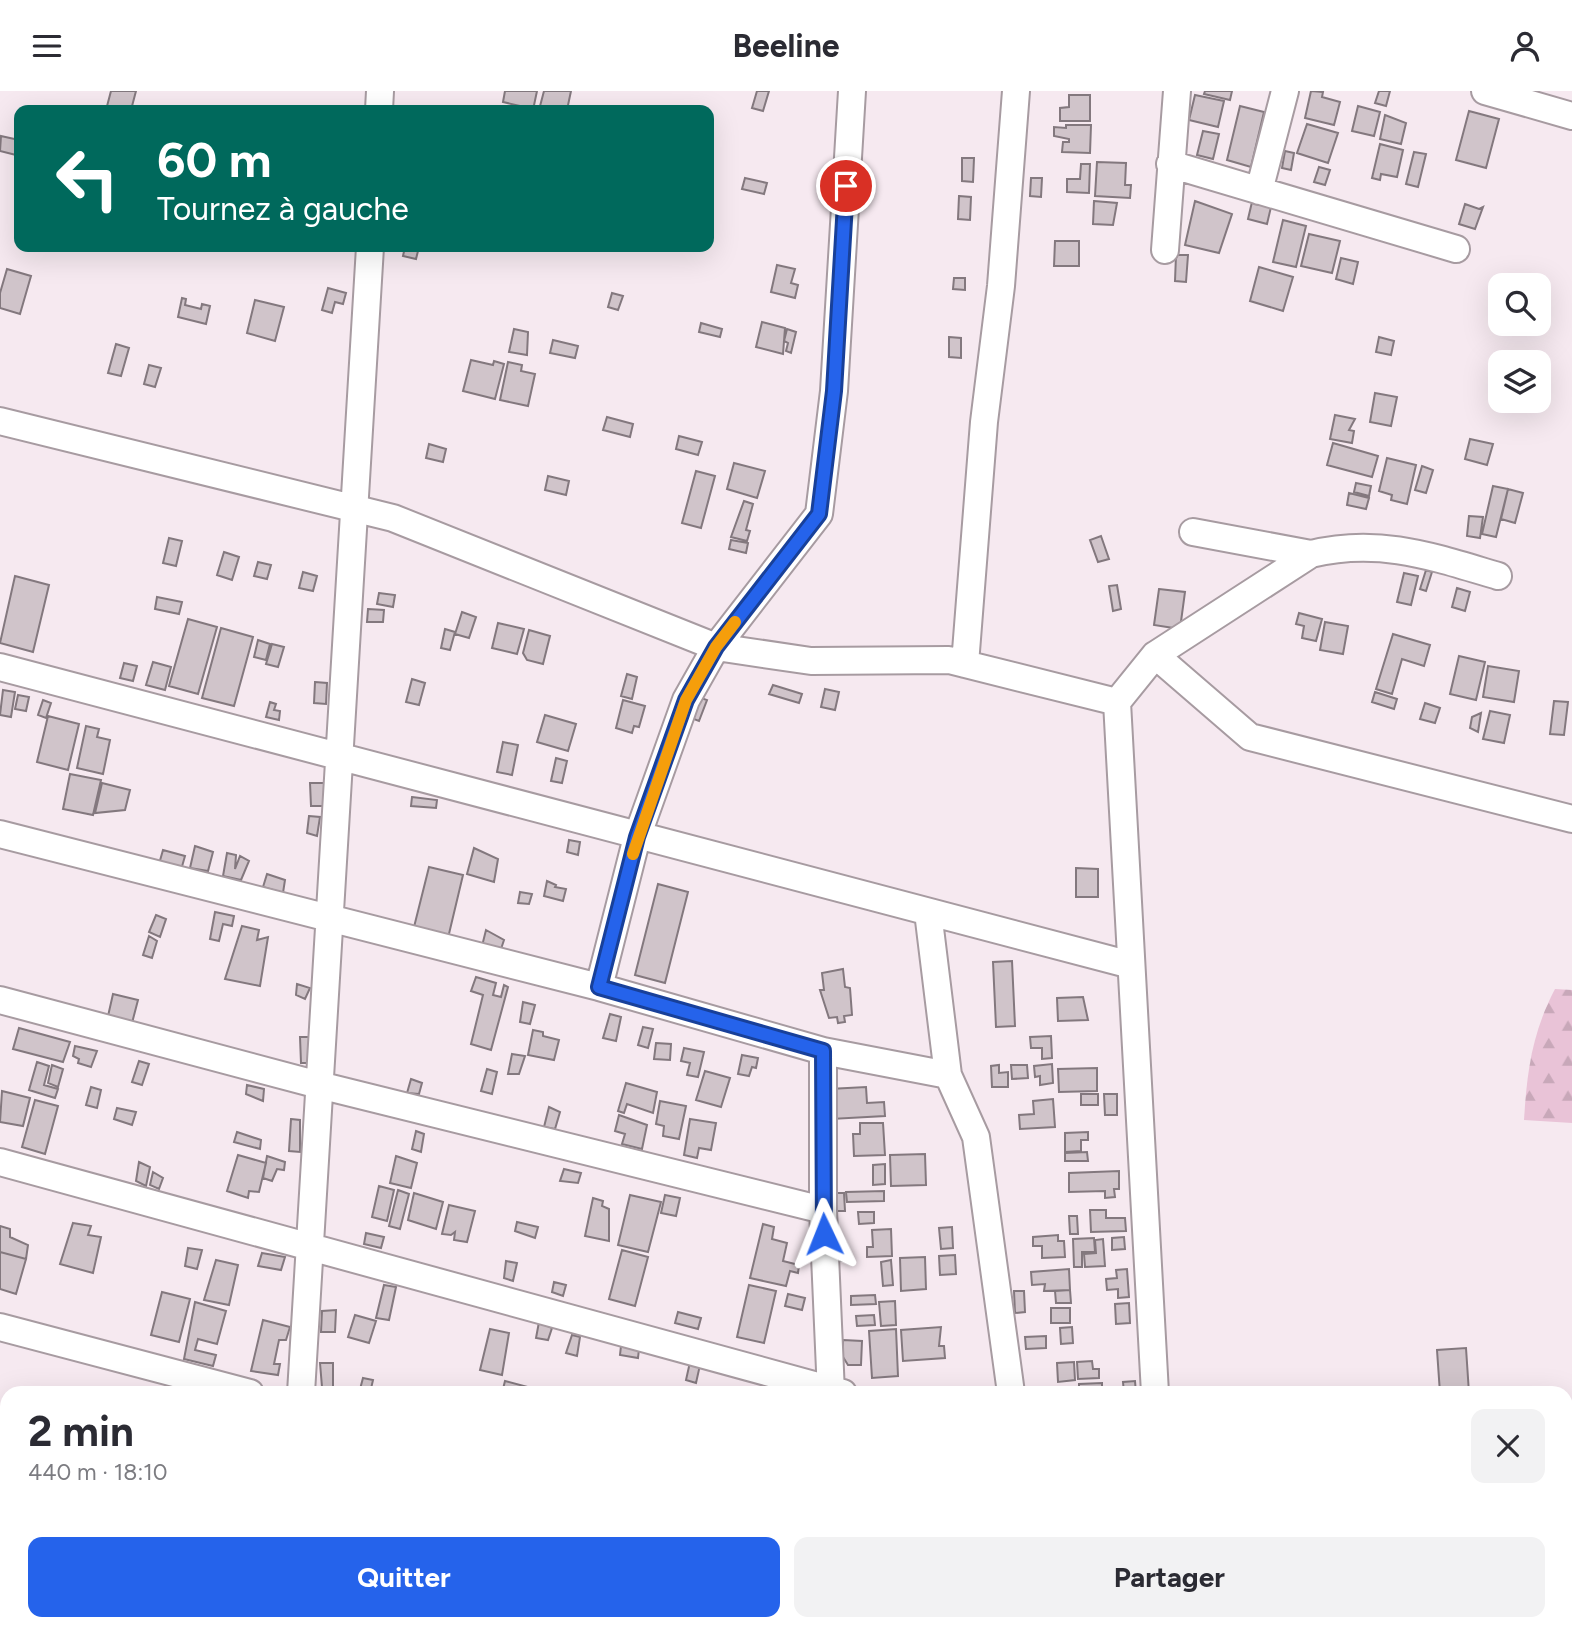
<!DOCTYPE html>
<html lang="fr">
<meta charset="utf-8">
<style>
:root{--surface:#fff;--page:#f2f2f3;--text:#2b2b33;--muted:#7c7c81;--accent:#2563eb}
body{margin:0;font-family:Figtree,sans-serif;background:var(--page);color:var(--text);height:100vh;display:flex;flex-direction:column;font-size:26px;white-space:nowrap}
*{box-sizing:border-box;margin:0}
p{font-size:23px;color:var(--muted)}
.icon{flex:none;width:38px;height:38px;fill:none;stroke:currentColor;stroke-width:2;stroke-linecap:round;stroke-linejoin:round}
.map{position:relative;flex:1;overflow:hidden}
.side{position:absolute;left:0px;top:1295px;width:1573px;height:245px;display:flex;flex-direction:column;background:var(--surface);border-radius:21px 21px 0 0;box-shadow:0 7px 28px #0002}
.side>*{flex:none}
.banner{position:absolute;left:14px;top:14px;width:700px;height:147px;border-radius:14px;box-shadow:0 7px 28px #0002;background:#00695c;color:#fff;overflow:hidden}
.controls{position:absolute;left:1488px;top:182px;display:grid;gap:14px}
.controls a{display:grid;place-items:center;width:63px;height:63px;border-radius:14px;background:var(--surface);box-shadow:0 7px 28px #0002;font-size:35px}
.pin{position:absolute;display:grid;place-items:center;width:60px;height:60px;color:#fff;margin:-30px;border:4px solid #fff;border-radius:50%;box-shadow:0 2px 7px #0007}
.me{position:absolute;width:77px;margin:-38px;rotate:358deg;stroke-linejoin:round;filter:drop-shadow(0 0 5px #0008)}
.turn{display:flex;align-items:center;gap:24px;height:147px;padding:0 28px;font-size:32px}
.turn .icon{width:91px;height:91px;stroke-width:2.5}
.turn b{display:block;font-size:49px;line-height:60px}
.round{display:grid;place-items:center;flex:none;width:74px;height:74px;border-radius:14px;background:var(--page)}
.overview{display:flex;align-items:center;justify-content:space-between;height:119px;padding:0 28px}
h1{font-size:42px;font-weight:700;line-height:52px}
.button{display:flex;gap:14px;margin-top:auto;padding:14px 28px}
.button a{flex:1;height:80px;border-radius:14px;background:var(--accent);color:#fff;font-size:28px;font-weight:700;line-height:80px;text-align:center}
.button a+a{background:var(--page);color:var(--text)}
header{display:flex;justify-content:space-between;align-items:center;height:91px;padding:0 28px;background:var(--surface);font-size:32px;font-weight:700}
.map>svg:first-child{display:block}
</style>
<header><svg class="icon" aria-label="menu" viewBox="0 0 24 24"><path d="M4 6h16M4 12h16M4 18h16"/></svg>Beeline<svg class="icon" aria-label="person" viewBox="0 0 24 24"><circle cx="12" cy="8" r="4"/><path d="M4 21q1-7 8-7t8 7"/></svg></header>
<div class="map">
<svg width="1572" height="1540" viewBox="0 0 1572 1540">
<defs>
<pattern id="forest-firs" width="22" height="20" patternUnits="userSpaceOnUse" patternTransform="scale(1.75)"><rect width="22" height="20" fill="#e9c3d7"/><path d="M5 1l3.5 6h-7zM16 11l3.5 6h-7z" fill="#c8a8b9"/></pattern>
</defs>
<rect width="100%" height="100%" fill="#f6e9f0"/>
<path fill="url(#forest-firs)" d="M1555 898 1572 899V1032L1524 1029C1527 980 1532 942 1555 898Z"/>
<path fill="#d0c4ca" stroke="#83787e" stroke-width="2" d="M111 0H136L131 19H106Z
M505 0H537L533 19H519L520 15 503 11Z
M544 0H571L567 19H539Z
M757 0H769L763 20 752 17Z
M1205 0H1232L1230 9 1204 3Z
M1311 0 1323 1 1322 6 1340 11 1334 34 1305 27Z
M1379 0H1390L1386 15 1375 12Z
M1069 4H1090V30H1060V17L1069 16Z
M1195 4 1224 10 1218 36 1189 29Z
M1240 15 1264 21 1251 76 1227 69Z
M1358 15 1380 21 1374 45 1352 40Z
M1469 20 1499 28 1486 77 1456 69Z
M1385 24 1406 32 1401 53 1380 48Z
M1307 33 1338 42 1328 72 1297 62Z
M1066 34H1091L1090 62 1062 61 1063 51H1069V48L1054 45V36L1066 37Z
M1203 40 1219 43 1213 68 1197 64Z
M1 45 19 49 16 64 0 60Z
M1380 53 1403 59 1397 86 1381 83 1380 89 1372 87Z
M1285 60 1294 62 1291 79 1282 77Z
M1414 61 1426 63 1418 96 1406 93Z
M962 67H974L973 91 962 90Z
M1097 71 1126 72 1125 94H1131L1130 107 1095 105Z
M1081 73H1090L1089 102 1067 101V88H1080Z
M1319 76 1330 79 1325 94 1314 91Z
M745 87 767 92 764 103 742 98Z
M1031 87H1042L1041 106 1030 105Z
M959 105 971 106 970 129 958 128Z
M1094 110 1117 112 1113 134 1093 133Z
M1195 110 1232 123 1219 162 1185 154Z
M1252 111 1271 116 1267 133 1248 128Z
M1465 113 1479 118 1483 116 1475 138 1459 133Z
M1283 129 1306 135 1296 176 1273 171Z
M1309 143 1340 150 1332 182 1301 175Z
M1055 150H1079V175H1054Z
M405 156H419L416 168 403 165Z
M1176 164H1188L1186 191 1175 190Z
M1341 167 1358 171 1353 193 1336 188Z
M777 174 795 178 791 192 798 194 795 207 771 201Z
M1259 176 1293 186 1283 220 1250 210Z
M7 178 31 185 20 223 0 217V202Z
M954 187H965V199L953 198Z
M328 197 346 202 343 213 335 211 332 222 322 219Z
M612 202 623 205 618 219 608 216Z
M182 207 186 208 185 214 201 218 202 213 210 215 206 233 178 226Z
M255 209 284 216 275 250 247 242Z
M762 231 785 237 783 263 756 256Z
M701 232 722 238 720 246 699 241Z
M514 238 528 241 527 264 509 261Z
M787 238 796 241 791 262 786 260 788 252 784 250Z
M949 246 961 247V267L949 266Z
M1379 246 1394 250 1391 264 1376 261Z
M553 249 578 255 575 267 550 262Z
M116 253 129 257 121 285 108 282Z
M471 269 493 274 494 270 504 273 495 308 463 300Z
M508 271 522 274 521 280 535 283 528 315 500 309Z
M149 274 161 277 155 296 144 293Z
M1375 302 1397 306 1391 335 1370 331Z
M1335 324 1355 328 1349 339 1354 340 1352 352 1330 348Z
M607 326 633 333 630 346 603 339Z
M679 345 702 351 698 364 676 358Z
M1470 348 1493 353 1487 374 1465 368Z
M1333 352 1378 365 1372 386 1327 374Z
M429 353 446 358 443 371 426 367Z
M1387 367 1416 374 1407 413 1391 409 1392 404 1379 400Z
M734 372 765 380 757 407 727 398Z
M1422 375 1433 379 1426 402 1415 399Z
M696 380 715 385 701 437 682 432Z
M548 385 569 390 566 404 545 399Z
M1356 392 1371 395 1369 405 1354 401Z
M1493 395 1508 398 1496 446 1482 443Z
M1508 398 1523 402 1515 432 1501 428Z
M1349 402 1369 407 1366 418 1347 414Z
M744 410 753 413 746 439 750 440 747 450 731 446Z
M1469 425 1483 426 1480 447 1467 445Z
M1101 445 1109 468 1098 471 1090 449Z
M169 447 182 450 176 475 163 472Z
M731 449 748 452 746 462 729 458Z
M224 461 239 466 232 489 217 484Z
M258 471 271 474 267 488 254 485Z
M1426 479 1432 481 1426 500 1420 498Z
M303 481 317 485 313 500 299 497Z
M1404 482 1418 485 1411 514 1397 511Z
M15 485 49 494 33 561 0 552Z
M1117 494 1121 518 1113 520 1109 495Z
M1457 497 1470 501 1465 520 1452 516Z
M1159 498 1185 501 1180 538 1154 534Z
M379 502 395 504 393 516 377 513Z
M157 506 182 511 179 523 155 518Z
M368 518 384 519 383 531H367Z
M462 521 476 526 469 547 455 543Z
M1299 522 1322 528 1316 550 1302 547 1304 535 1296 533Z
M188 528 217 536 198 603 169 595Z
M1325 531 1348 535 1343 563 1320 559Z
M498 532 524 538 517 563 492 557Z
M221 537 253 546 234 615 202 607Z
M445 538 455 541 450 559 441 557Z
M529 539 550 545 543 573 527 569 523 562Z
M1393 543 1430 554 1424 575 1402 568 1392 603 1376 598Z
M258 549 270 553 266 569 254 566Z
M272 553 284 556 278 576 266 573Z
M1459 565 1485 571 1476 609 1450 603Z
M153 571 171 576 165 599 146 594Z
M124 572 137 575 133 590 120 587Z
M1488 575 1519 580 1514 611 1483 606Z
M627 583 637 586 632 608 621 605Z
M412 588 425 592 419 614 406 611Z
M315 591 327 592 326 613 314 612Z
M773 594 802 603 799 612 769 603Z
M825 598 839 601 835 619 821 616Z
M3 599 15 601 11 626 0 624Z
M1375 601 1397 608 1394 618 1372 611Z
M18 604 29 606 26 620 15 618Z
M698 606 707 609 699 630 691 627Z
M43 609 51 612 46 627 38 624Z
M623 609 645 615 639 636 634 635 632 642 616 637Z
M1554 610 1568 611 1564 644 1550 643Z
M270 611 276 613 274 619 280 620 279 629 266 626Z
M1425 612 1440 617 1435 632 1420 628Z
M1490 620 1510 624 1504 652 1483 648Z
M1481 622 1478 641 1470 637 1472 626Z
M545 624 576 633 568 660 537 651Z
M48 625 79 633 68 679 37 671Z
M86 635 99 638 97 646 110 649 103 683 77 677Z
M503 651 518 654 512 684 497 681Z
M556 667 567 670 562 692 551 690Z
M70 683 101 689 93 724 63 718Z
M102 692 130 699 125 719 95 722Z
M310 692H325V715H311Z
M412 706 437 709 436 717 411 715Z
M309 725 320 726 317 745 307 742Z
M569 749 580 751 578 764 567 761Z
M195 755 213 761 208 780 190 777Z
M474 757 498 768 494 791 467 783Z
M163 759 185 765 181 779 159 773Z
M227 762 236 764 235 778 240 765 249 770 241 789 223 785Z
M429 776 463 784 448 847 414 836Z
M1076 777 1098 778V806H1076Z
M267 783 285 789 283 802 263 796Z
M547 790 556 794 555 796 566 798 563 810 544 805Z
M658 793 688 801 665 892 635 884Z
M520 801 532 803 529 813 518 812Z
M215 821 234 825 232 835 223 833 219 850 210 848Z
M156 824 166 828 160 846 149 841Z
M242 835 259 839 257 849 268 846 260 895 225 888Z
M486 839 504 849 500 861 482 855Z
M149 845 157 850 152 867 143 864Z
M1012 870 1015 935 996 936 993 871Z
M843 878 845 896 850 897 852 924 844 925 845 931 838 932 837 926 829 927 820 899H824L822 882Z
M476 886 496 892 493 904 501 906 504 894 508 896 491 959 471 953 483 904 471 900Z
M297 893 310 897 305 908 296 904Z
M113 903 138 909 132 932 108 925Z
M1083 906 1088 929 1058 930 1057 907Z
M523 911 535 914 530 933 520 931Z
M610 923 621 926 616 950 603 947Z
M643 936 653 938 648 957 638 954Z
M19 937 70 951 63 971 13 958Z
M533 939 543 941V945L559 949 554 969 528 964Z
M1051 945 1052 967 1042 968V957H1031L1030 946Z
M300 946H312L313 972H301Z
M656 952 671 953 670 969 654 968Z
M75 955 97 960 91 976 78 972 79 968 73 965Z
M684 957 704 961 698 986 687 984 690 972 681 970Z
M512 963 525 965 519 983H508Z
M742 964 758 967 756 977 752 976 749 985 738 983Z
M139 970 149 973 142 994 132 991Z
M37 971 49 975 44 994 58 998 55 1007 29 999Z
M1052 973 1053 992 1040 994V985L1035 986 1034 975Z
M52 974 63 978 58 996 48 992Z
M999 974V982L1008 981V996H992L991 975Z
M1011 974H1027L1028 987 1012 988Z
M1097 977V1000L1059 1001 1058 978Z
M487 978 497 981 492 1003 481 1000Z
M705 980 730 987 721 1016 696 1009Z
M411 988 422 992 419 1003 407 1002Z
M626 992 657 1001 653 1022 627 1013 624 1022 618 1020Z
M247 994 264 998 263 1010 246 1003Z
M91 996 101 999 97 1017 86 1014Z
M866 996 867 1012 884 1011 885 1025 831 1028 829 998Z
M2 1000 30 1007 23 1035 0 1031Z
M1081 1003H1098V1014H1081Z
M1104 1003H1117V1024H1105Z
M1053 1008 1055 1036 1020 1038 1019 1024 1034 1023 1033 1010Z
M35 1009 58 1015 45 1063 22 1056Z
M660 1010 686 1015 679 1048 663 1045 664 1035 656 1033Z
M549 1016 560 1021 555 1038 544 1036Z
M117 1017 136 1021 132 1034 114 1028Z
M619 1024 647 1034 642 1058 622 1053 625 1043 615 1040Z
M291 1028 300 1029V1061L289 1060Z
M690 1028 716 1032 711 1059 699 1057 697 1067 684 1064Z
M860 1032H883L885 1064 854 1065 853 1043H860Z
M416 1040 424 1043 421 1061 412 1058Z
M237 1041 261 1049 260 1058 234 1051Z
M1088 1041V1049H1081V1060L1065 1061V1042Z
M1087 1061 1088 1070H1065V1062Z
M925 1063 926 1094 891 1095 890 1064Z
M238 1064 266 1072 259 1101 249 1100 248 1107 227 1100Z
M267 1065 285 1071 284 1079 277 1078 272 1090 263 1087Z
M396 1065 417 1072 411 1097 390 1092Z
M139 1071 150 1076 146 1095 136 1090Z
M885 1073V1093L873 1094V1074Z
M564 1078 581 1082 578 1092 560 1090Z
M1119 1080V1098H1114L1115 1106 1105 1107V1100L1069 1101V1082Z
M153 1081 163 1087 159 1098 150 1094Z
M379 1095 394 1099 387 1130 372 1126Z
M398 1099 409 1103 400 1138 389 1135Z
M884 1100V1110L847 1111 846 1101Z
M414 1102 443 1111 436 1138 408 1129Z
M834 1102H844L845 1120H834Z
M630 1104 661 1111 648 1161 618 1154Z
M665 1104 680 1107 676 1125 661 1122Z
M593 1107 603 1110 602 1115 609 1118V1150L585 1145Z
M449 1114 475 1120 467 1151 454 1149 455 1141 451 1144 442 1143Z
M1090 1119H1106V1127H1125L1126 1140 1091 1141Z
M858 1121H874V1132L859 1133Z
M1069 1125H1077L1078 1143H1070Z
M517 1131 538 1136 535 1147 515 1140Z
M73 1132 91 1135 88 1144 101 1146 93 1182 60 1173Z
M763 1133 774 1136 772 1148 787 1152 783 1170 799 1174 798 1182 790 1180 786 1195 750 1187Z
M0 1135 10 1138V1146L28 1154 26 1168 0 1161Z
M952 1136 953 1157 941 1158 939 1137Z
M891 1138 892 1165 867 1166V1156H873L872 1139Z
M366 1142 384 1146 381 1157 364 1153Z
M1058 1144V1150H1064L1065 1166 1042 1167V1155H1033V1146Z
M1124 1146 1125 1158 1112 1159V1147Z
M1094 1147 1095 1161H1082V1176H1074L1073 1148Z
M1103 1148 1105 1175 1085 1176 1084 1163 1096 1162 1095 1149Z
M846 1152 848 1169 839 1170 836 1153Z
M188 1157 202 1159 197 1178 185 1175Z
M622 1159 648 1166 635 1215 609 1208Z
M0 1161 26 1168 16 1203 0 1198Z
M262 1162 285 1166 281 1179 258 1175Z
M955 1164 956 1183 940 1184 939 1165Z
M925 1166 926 1198 901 1200 900 1167Z
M216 1169 238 1174 229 1214 204 1209Z
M891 1169 893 1194 883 1195 881 1171Z
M506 1170 517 1172 513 1190 504 1187Z
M1069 1178 1070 1199 1044 1200 1045 1193 1032 1194 1031 1181Z
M1127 1178 1129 1206 1118 1207V1198L1107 1199 1106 1188 1117 1187 1116 1179Z
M554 1191 566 1194 563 1205 552 1201Z
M384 1194 396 1196 389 1229 376 1227Z
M749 1194 776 1200 764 1252 737 1246Z
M1070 1199 1071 1212H1056L1055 1200Z
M1014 1200H1024L1025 1221 1015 1222Z
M162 1201 190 1208 179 1251 151 1244Z
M788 1203 805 1207 802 1219 785 1215Z
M875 1204 876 1213 851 1214V1205Z
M895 1210 896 1234 881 1235 879 1211Z
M195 1211 226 1220 217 1253 198 1248 195 1259 216 1264 213 1275 184 1268Z
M1129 1212 1130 1232 1116 1233 1115 1213Z
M1051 1217H1070V1232H1051Z
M336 1219 335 1241H321L322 1220Z
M678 1221 701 1227 698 1238 675 1232Z
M355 1224 376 1230 369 1252 348 1246Z
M874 1224 875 1234 857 1235 856 1225Z
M263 1229 290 1236 286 1249H279L274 1273H280L278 1284 251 1280Z
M539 1231 552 1237 548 1249 536 1247Z
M941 1236 939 1255H944L945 1267 903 1270 901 1239Z
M1072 1236 1073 1252 1061 1253 1060 1237Z
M490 1238 509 1242 502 1284 480 1279Z
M896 1238 898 1285 872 1287 869 1240Z
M572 1244 580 1246 577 1265 566 1262Z
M1046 1245V1257L1026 1258 1025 1246Z
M843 1249 862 1250 861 1274H848L843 1266Z
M621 1255 639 1258 638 1267 620 1264Z
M1466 1257 1469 1302H1440L1437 1259Z
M1092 1270 1093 1278H1099V1287L1078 1288 1077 1271Z
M690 1271 700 1274 696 1292 686 1289Z
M1074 1271 1075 1289 1058 1291 1057 1272Z
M320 1272H333V1296H322Z
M363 1287 373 1289 370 1302H359Z
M505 1290 535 1298 534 1302H502Z
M1135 1290 1136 1302H1124L1123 1291Z
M1102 1292V1302H1079V1293Z
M913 1533 914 1540H868V1537Z
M1062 1533H1086V1540H1062Z
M1403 1533H1427L1425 1540 1402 1537Z"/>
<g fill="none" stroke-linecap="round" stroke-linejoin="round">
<defs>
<path id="minor" d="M1485 0 1572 25
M379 19 380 0
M1170 73 1456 158
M1259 100 1285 0
M1165 159 1177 0
M0 330 393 427 716 556 811 570 949 569 1117 611 1155 564 1250 646 1572 728
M1311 463C1379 446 1434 466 1498 485
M1155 564 1311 463 1193 441
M965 573 984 331 1001 195 1016 0
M0 576 1131 874
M1117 611 1155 1302
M0 743 599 896 823 960 948 984
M928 821 948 984 976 1046 1011 1302
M599 896 637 746 686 609 716 556 819 423 834 300 852 0
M0 909 319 994 823 1119
M823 960V1119L831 1302
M0 1071 843 1302
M0 1236 250 1302
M301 1302 370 156
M518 1533 543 1540
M694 1533 695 1540
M845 1533 846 1540
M1020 1533 1021 1540
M1168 1533V1540
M286 1540V1533"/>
</defs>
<use href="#minor" stroke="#a79ba1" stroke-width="30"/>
<use href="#minor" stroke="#fff" stroke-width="26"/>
</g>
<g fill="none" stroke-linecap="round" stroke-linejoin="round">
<defs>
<path id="route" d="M824 1143 823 960 599 896 637 746 686 609 716 556 819 423 834 300 846 95"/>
</defs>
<use href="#route" stroke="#184099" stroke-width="18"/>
<use href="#route" stroke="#2563eb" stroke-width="12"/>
<path stroke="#f59e0b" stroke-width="12" d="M633 763 686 609 716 556 735 531"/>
</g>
</svg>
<div class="controls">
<a><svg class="icon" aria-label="search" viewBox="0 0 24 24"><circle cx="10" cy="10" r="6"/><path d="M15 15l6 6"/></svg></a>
<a><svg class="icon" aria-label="layers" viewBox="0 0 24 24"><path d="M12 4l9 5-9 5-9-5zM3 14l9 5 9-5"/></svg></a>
</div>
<div class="pin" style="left:846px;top:95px;background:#d93025"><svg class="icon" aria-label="arrive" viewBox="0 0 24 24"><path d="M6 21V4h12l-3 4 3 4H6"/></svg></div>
<svg class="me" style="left:824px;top:1143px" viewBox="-20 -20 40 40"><path d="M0-17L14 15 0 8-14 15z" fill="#2563eb" stroke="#fff" stroke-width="4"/></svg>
<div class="banner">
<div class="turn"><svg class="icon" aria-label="left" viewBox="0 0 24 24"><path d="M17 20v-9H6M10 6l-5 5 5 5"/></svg><div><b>60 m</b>Tournez à gauche</div></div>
</div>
<section class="side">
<div class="overview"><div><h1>2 min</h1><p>440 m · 18:10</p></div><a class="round"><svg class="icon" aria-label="close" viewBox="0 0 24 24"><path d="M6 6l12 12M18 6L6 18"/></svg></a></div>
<div class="button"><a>Quitter</a><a>Partager</a></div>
</section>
</div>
